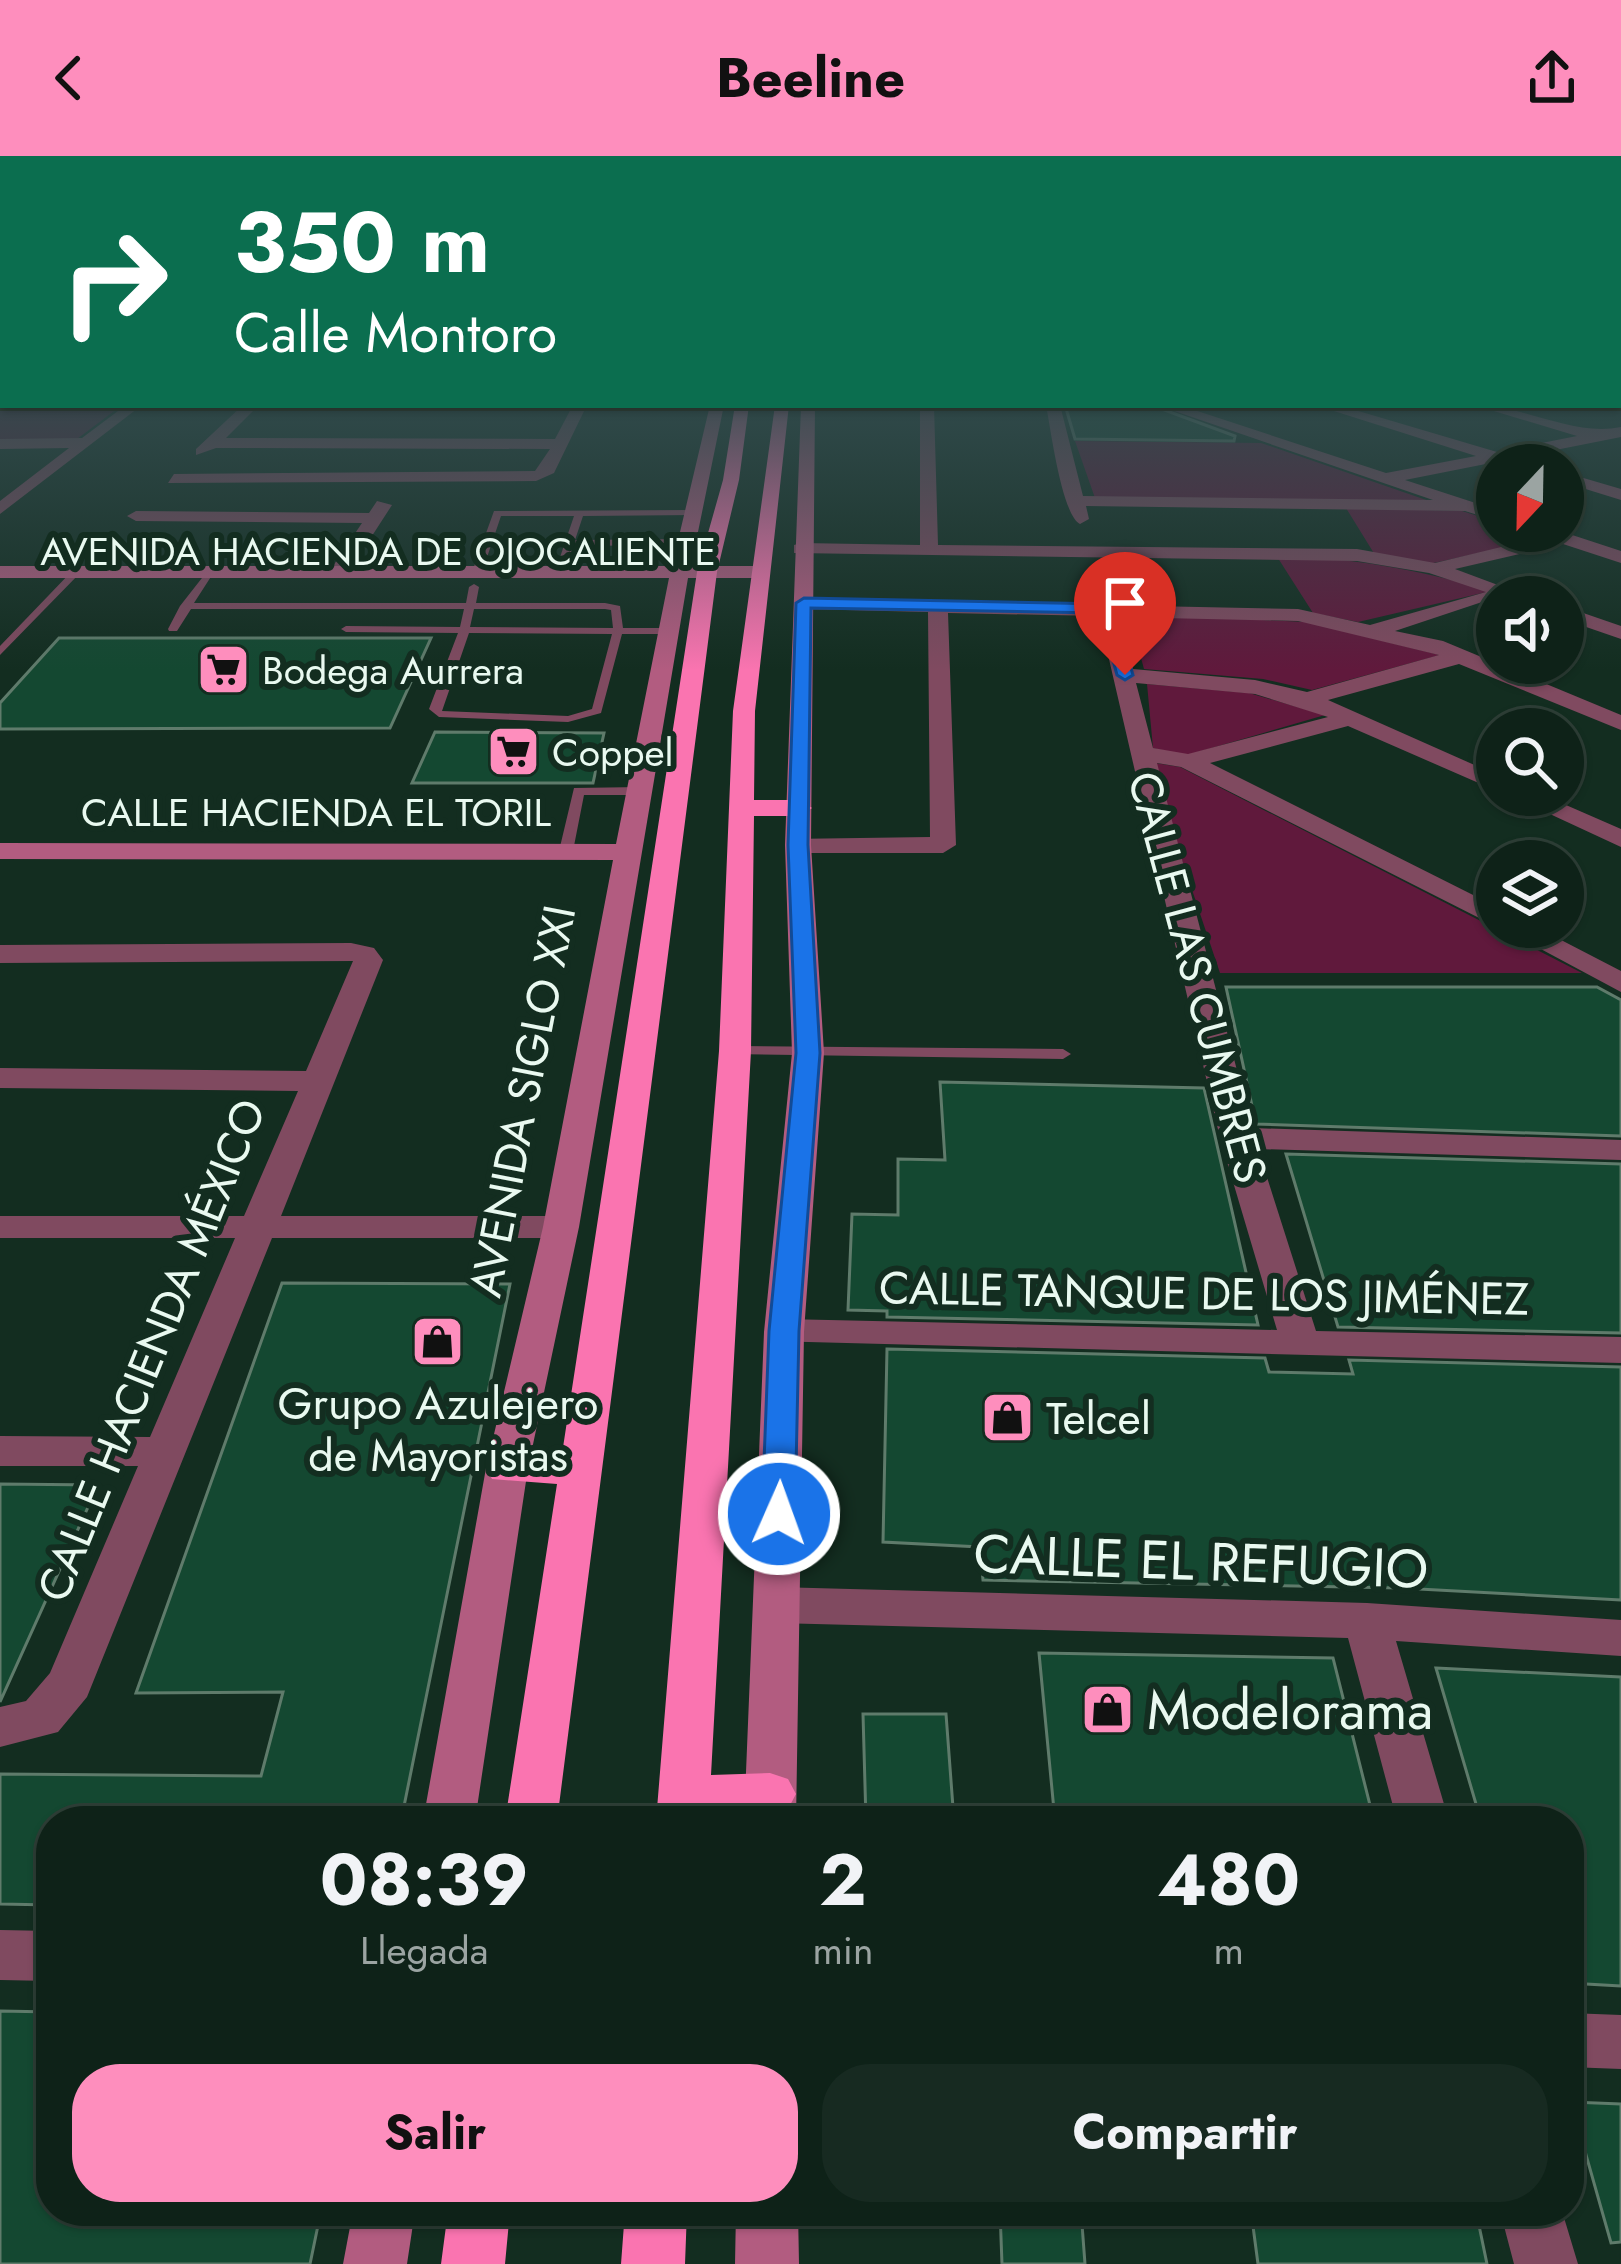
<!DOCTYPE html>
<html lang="es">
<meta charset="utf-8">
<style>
:root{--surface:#0e2218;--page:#172a21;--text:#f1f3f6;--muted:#9ba4a2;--line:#2e3f37;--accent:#fe8ebd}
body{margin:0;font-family:Jost,sans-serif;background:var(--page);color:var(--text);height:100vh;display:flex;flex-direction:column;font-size:45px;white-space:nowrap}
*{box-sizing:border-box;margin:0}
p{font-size:39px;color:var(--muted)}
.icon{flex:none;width:66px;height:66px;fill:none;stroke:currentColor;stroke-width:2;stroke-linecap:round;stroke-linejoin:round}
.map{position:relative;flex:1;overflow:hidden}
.sheet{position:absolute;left:36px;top:1650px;width:1548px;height:420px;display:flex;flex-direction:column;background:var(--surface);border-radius:48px;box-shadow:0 3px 9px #0004,0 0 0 3px var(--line)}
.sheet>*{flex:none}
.banner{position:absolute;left:0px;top:0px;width:1623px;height:252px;box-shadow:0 3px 9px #0004,0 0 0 3px var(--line);background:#0b6e4f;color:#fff;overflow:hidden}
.needle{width:78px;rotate:202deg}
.buttons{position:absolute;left:1476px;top:288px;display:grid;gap:24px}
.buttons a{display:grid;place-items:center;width:108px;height:108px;border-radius:50%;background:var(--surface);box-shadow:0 3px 9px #0004,0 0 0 3px var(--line);font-size:60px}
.pin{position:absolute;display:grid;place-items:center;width:102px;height:102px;color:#fff;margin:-123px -51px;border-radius:50% 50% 50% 0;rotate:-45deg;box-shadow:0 0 12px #0007}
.pin .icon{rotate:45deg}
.me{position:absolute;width:132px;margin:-66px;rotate:2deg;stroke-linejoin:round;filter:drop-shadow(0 0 9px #0008)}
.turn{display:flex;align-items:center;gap:42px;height:252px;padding:0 36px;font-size:54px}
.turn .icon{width:156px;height:156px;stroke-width:2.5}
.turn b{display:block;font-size:84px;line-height:102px}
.eta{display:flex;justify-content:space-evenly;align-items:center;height:204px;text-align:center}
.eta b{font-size:72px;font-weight:700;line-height:84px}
.action{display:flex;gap:24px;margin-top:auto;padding:24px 36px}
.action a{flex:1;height:138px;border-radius:48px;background:var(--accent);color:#111;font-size:48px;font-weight:700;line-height:138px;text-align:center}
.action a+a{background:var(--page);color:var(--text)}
header{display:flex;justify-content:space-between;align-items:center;height:156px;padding:0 36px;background:var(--accent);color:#111;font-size:54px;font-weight:700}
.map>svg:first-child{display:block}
</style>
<header><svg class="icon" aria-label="back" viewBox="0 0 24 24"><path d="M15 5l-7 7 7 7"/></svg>Beeline<svg class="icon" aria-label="share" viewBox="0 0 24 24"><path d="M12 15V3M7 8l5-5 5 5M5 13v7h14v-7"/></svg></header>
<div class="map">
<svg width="1621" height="2108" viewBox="0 0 1621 2108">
<rect width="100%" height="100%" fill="#132d20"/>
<path fill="#60193c" d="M0 236 3 249H122L77 283H0Z
M1075 285 1261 287 1432 346 1095 342Z
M1346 352 1462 355 1497 366V375L1547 382 1429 408 1375 399Z
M1276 399C1351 402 1418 413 1491 435L1358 466 1313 457Z
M1129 458 1306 466 1440 499 1312 534 1263 523 1144 513Z
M1147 528 1249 537 1325 559 1184 600 1153 592Z
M1149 606 1180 611 1582 817H1220Z"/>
<path fill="#144831" stroke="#5f7b6b" stroke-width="3" d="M1065 249H1151L1235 280 1234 285 1075 283Z
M59 482H431L390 572 0 573V547Z
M435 576 604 577 593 627H412Z
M1226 831H1597L1621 844V980L1256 968Z
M940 926 1204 932 1258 1169 887 1161V1155L848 1154 852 1058 898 1059V1003L945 1004Z
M1286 998 1621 1008V1177L1338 1171Z
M282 1127 510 1128 401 1665H51V1749L0 1748V1618L261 1620 283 1536 136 1537Z
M887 1193 1265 1202 1269 1216 1353 1218 1349 1204 1621 1211V1444L1400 1432 983 1424 980 1391 883 1386Z
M0 1328 98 1329 0 1546Z
M1039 1497 1333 1502 1374 1665H1055Z
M1436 1512 1621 1521V1830L1569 1827V1665H1481Z
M863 1558H946L954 1665H866Z
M0 1855 51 1856V2055H321L310 2108H0Z
M1571 1946 1621 1948V2086L1611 2087Z
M1000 2055H1081L1085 2108H1002Z
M1251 2055H1476L1487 2108H1258Z"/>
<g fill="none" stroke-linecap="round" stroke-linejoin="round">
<path fill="#804a60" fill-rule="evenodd" d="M691 354 694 359 583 360 575 384 685 383 690 386 685 389 573 390 565 416 560 419 555 416 574 360H501L482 416 477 419 472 416 494 355Z
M209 413 214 416 194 447H466L469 431 474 428 479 431 476 447H605L620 450 623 472H667L672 475 667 478H622L601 557 568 566 439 561 429 553 458 477 346 476 341 473 346 470 460 471 464 453H191L177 475H169L168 473 180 450ZM474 453H605L611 454 613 472 470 471ZM469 477 612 478 592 553 568 560 442 555Z
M73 414 81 416 0 499V490Z
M574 632 641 631 647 635 641 639H584L573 695 566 699 559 695Z
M735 890 1063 893 1071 898 1063 903 729 898 727 895 729 892Z"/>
<path fill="#804a60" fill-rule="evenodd" d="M0 228H3V236H0Z
M1620 238H1621V247H1620Z
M126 249H142L0 358V345L69 292 0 293V283L82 282Z
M243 249H259L226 282 555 283 573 249H587L554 317 536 325 168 327 174 318 535 315 550 293 216 292 196 299V293Z
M920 249H934L938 389 1357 393 1435 407 1543 381 1537 375H1560L1621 395V407L1563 388 1455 413 1530 441H1497L1395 475 1443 485 1621 559V574L1459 508 1328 544 1497 619V635L1348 570 1210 607 1497 751V771L1181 611 1157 607 1252 972 1621 984V1004L1258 993 1316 1175 1621 1181V1207L770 1185 764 1176 770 1167 784 1163 1277 1174 1220 982 1099 460 948 457 956 689 943 697H798L789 695V683L930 681 928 456 804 453 794 447 797 443 1298 453 1370 469 1486 436 1429 417 1357 405 794 397V389L801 387 920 389ZM1119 461 1298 465 1439 499 1307 536 1255 524 1133 513ZM1136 527 1255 538 1328 561 1188 598 1153 592Z
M1046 249H1060L1083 340 1433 344 1157 249H1179L1386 317 1476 300 1315 249H1338L1497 296 1577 280 1474 249C1524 249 1573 281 1621 271V281L1405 324 1497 354V365L1465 355 1086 350 1089 363 1080 368C1062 359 1051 275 1046 249Z
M1563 316 1621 333V344L1563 326Z
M377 345 392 349 346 420 339 422 329 416 362 367 136 365 127 360 136 355 369 357Z
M1563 450 1621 470V483L1563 463Z
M1509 639H1543L1621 673V691Z
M1500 771H1536L1621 815V836Z
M351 787 374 792 383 804 281 1060H561L579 1071 561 1082H272L87 1541 58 1576 0 1591V1551L26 1545 50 1517 138 1310H0V1280L150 1281 235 1082H0V1060H244L298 935 0 932V912L306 915 353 805 0 807V789Z
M776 1431 1367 1447 1621 1464V1500L1396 1485 1449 1665H1397L1348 1482 776 1467 760 1461 753 1449 760 1437Z
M0 1774 51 1775V1825L0 1824Z
M1569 1857 1621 1859V1913L1569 1911Z
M1500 2055H1562L1578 2108H1514Z"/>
<path fill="#b25c80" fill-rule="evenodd" d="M710 249H724L691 410H758L768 416 758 422H688L579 1071 528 1312 475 1665H423L486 1312 543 1071 613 704 0 703V687L616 688 669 422H0V410H672Z
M801 249H815L811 689 824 897 804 1176 796 1665H744L764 1176 792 897 785 689Z
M353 2055H415L407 2108H343Z
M736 2055H798L799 2108H735Z"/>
<path fill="#fa74b0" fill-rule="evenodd" d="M735 249H749L739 324 717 416 557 1665H505L557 1328 492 1323 486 1312 492 1301 562 1298 697 416 723 324Z
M775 249H789L755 555 754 644H799L812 652 799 660H754L751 895 711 1619 770 1617 788 1623 796 1638 788 1653 770 1659 656 1665 719 895 733 555Z
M448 2055H510L505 2108H441Z
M625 2055H687L685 2108H621Z"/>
</g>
<linearGradient id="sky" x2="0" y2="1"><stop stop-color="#0a1912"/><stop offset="0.43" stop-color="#334c4e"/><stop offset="1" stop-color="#334c4e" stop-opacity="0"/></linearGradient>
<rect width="1621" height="514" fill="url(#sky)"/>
<path fill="#1a73e8" stroke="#114b97" stroke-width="3" d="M804 442 1107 448 1114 453 1133 519 1125 524 1117 519 1100 457 811 452 808 689 820 897 799 1175 795 1358 779 1369 762 1358 769 1175 796 897 788 689 796 447Z"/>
<defs>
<symbol id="supermarket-square" viewBox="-11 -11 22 22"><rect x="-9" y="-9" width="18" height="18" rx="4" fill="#fe8ebd" stroke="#132d20"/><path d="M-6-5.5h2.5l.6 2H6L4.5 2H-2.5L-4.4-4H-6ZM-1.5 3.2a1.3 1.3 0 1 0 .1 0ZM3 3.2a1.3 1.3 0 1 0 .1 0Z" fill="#111"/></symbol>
<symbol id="shop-square" viewBox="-11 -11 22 22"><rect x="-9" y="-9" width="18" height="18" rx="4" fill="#fe8ebd" stroke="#132d20"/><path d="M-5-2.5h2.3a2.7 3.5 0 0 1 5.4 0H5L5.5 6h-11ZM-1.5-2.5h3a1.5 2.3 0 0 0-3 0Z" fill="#111"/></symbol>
</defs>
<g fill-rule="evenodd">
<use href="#supermarket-square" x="194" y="484" width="59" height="59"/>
<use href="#supermarket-square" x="484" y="566" width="59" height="59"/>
<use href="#shop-square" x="408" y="1156" width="59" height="59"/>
<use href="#shop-square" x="978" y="1232" width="59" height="59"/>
<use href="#shop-square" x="1078" y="1524" width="59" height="59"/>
</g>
<g text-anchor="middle" stroke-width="12" stroke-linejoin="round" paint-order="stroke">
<g font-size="39" fill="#e9f9f0" stroke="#132d20">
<text x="378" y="409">AVENIDA HACIENDA DE OJOCALIENTE</text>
<text x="316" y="670">CALLE HACIENDA EL TORIL</text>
</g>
<g font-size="39" fill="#e9f9f0" stroke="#132d20" text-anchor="start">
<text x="262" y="528">Bodega Aurrera</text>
<text x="552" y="610">Coppel</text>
</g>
<g font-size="45" fill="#e9f9f0" stroke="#132d20">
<text transform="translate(1198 821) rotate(75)" y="16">CALLE LAS CUMBRES</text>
<text transform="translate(522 945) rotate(-79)" y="16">AVENIDA SIGLO XXI</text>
<text transform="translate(1204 1137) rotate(1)" y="16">CALLE TANQUE DE LOS JIMÉNEZ</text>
<text transform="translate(151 1194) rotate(-68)" y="16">CALLE HACIENDA MÉXICO</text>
</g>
<g font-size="45" fill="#e9f9f0" stroke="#132d20">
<text x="438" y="1263">Grupo Azulejero<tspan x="438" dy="52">de Mayoristas</tspan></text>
<text x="1046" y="1278" text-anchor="start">Telcel</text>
</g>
<g font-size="54" fill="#e9f9f0" stroke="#132d20">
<text transform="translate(1201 1405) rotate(2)" y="19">CALLE EL REFUGIO</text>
</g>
<g font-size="54" fill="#e9f9f0" stroke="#132d20" text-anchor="start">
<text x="1147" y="1573">Modelorama</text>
</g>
</g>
</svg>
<div class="buttons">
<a><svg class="needle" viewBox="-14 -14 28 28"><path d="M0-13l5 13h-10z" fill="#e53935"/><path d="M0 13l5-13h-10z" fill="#9ba4a2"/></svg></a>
<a><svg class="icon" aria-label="sound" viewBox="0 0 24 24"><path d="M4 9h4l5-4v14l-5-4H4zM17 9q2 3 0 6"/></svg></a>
<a><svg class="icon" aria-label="search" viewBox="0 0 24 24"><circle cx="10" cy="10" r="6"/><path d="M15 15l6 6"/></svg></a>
<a><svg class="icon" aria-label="layers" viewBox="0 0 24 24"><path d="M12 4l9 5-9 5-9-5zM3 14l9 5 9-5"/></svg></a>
</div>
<div class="pin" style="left:1125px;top:519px;background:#d93025"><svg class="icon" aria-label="arrive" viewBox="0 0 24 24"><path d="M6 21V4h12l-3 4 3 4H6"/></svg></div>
<svg class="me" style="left:779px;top:1358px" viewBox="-20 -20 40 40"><circle r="17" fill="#1a73e8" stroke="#fff" stroke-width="3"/><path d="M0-11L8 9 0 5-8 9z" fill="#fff"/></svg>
<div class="banner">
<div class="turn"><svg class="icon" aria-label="right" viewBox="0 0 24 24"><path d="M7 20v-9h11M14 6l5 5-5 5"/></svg><div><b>350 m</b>Calle Montoro</div></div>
</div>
<section class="sheet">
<div class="eta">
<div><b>08:39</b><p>Llegada</p></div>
<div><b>2</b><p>min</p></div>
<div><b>480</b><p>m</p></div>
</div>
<div class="action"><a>Salir</a><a>Compartir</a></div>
</section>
</div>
